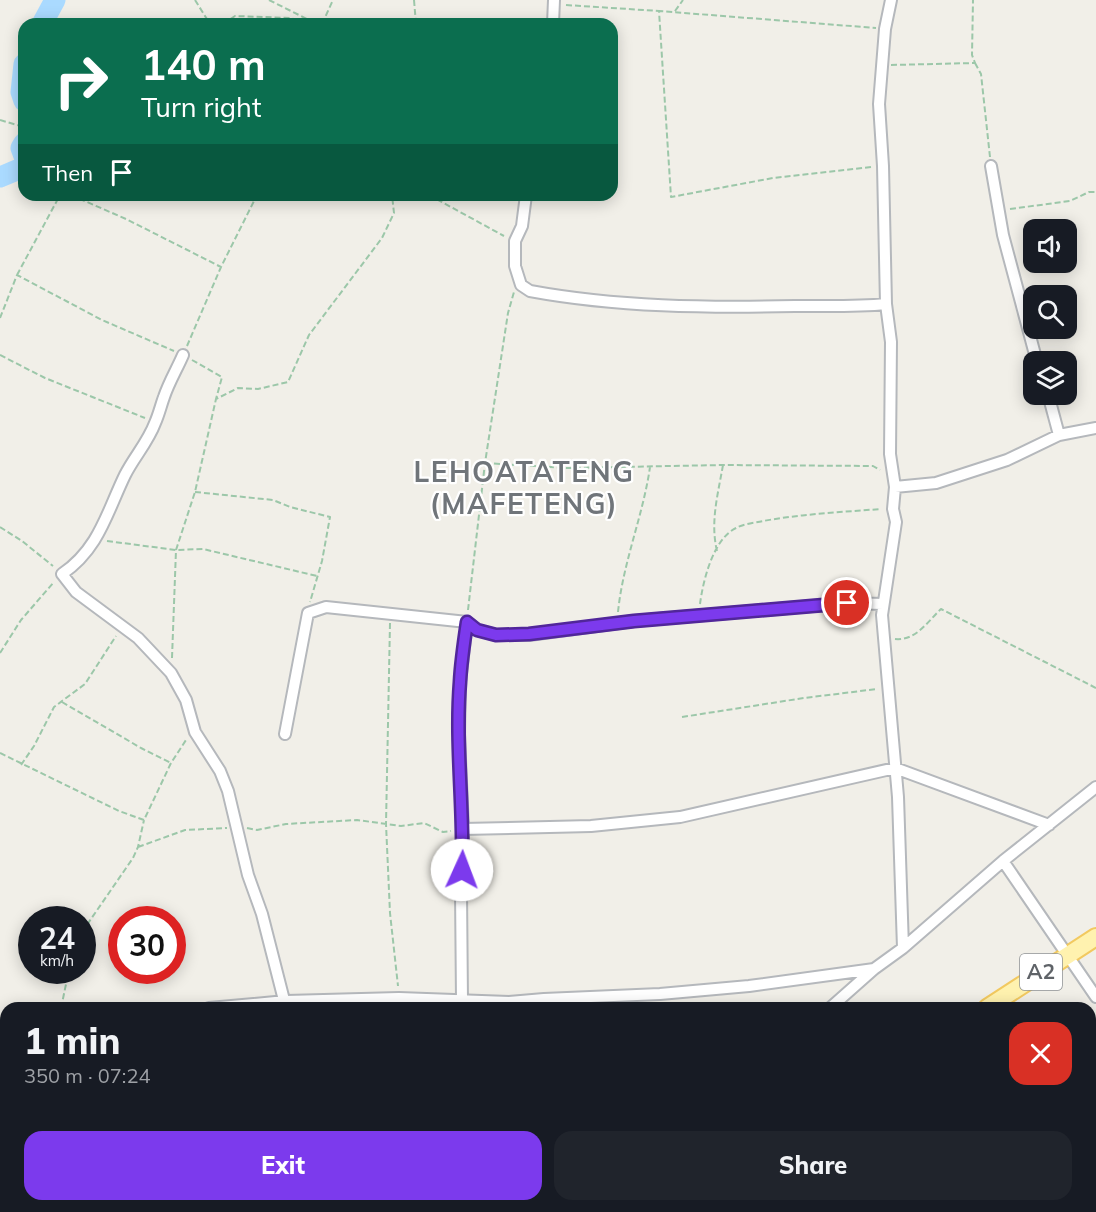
<!DOCTYPE html>
<meta charset="utf-8">
<style>
:root{--surface:#171b24;--page:#20242c;--text:#f1f3f6;--muted:#9ea1a6;--accent:#7c3aed}
body{margin:0;font-family:Mulish,sans-serif;background:var(--page);color:var(--text);height:100vh;display:flex;flex-direction:column;font-size:22px;white-space:nowrap}
*{box-sizing:border-box;margin:0}
p{font-size:20px;color:var(--muted)}
.icon{flex:none;width:33px;height:33px;fill:none;stroke:currentColor;stroke-width:2;stroke-linecap:round;stroke-linejoin:round}
.map{position:relative;flex:1;overflow:hidden}
.details{position:absolute;left:0px;top:1002px;width:1096px;height:210px;display:flex;flex-direction:column;background:var(--surface);border-radius:18px 18px 0 0;box-shadow:0 3px 15px #0003}
.details>*{flex:none}
.hud{position:absolute;left:18px;top:18px;width:600px;height:183px;border-radius:18px;box-shadow:0 3px 15px #0003;background:#0b6e4f;color:#fff;overflow:hidden}
.tools{position:absolute;left:1023px;top:219px;display:grid;gap:12px}
.tools a{display:grid;place-items:center;width:54px;height:54px;border-radius:12px;background:var(--surface);box-shadow:0 3px 15px #0003;font-size:30px}
.speed{position:absolute;left:18px;top:906px;display:flex;gap:12px;font-size:30px;font-weight:700;text-align:center}
.speed>*{display:grid;place-content:center;width:78px;height:78px;border-radius:50%;background:var(--surface);box-shadow:0 3px 15px #0003;line-height:1}
.speed small{font-size:15px;font-weight:400}
.speed .limit{border:9px solid #d22;background:#fff;color:#111}
.pin{position:absolute;display:grid;place-items:center;width:51px;height:51px;color:#fff;margin:-26px;border:3px solid #fff;border-radius:50%;box-shadow:0 2px 6px #0007}
.me{position:absolute;width:66px;margin:-33px;rotate:2deg;stroke-linejoin:round;filter:drop-shadow(0 0 4px #0008)}
.turn{display:flex;align-items:center;gap:21px;height:126px;padding:0 24px;font-size:27px}
.turn .icon{width:78px;height:78px;stroke-width:2.5}
.turn b{display:block;font-size:42px;line-height:51px}
.then{display:flex;align-items:center;height:57px;padding:0 24px;background:#0003;gap:12px;font-size:22px}
.round{display:grid;place-items:center;flex:none;width:63px;height:63px;border-radius:18px;background:var(--page)}
.headline{display:flex;align-items:center;justify-content:space-between;height:102px;padding:0 24px}
h1{font-size:36px;font-weight:800;line-height:45px}
.primary-button{display:flex;gap:12px;margin-top:auto;padding:12px 24px}
.primary-button a{flex:1;height:69px;border-radius:18px;background:var(--accent);color:#fff;font-size:24px;font-weight:800;line-height:69px;text-align:center}
.primary-button a+a{background:var(--page);color:var(--text)}
.map>svg:first-child{display:block}
</style>
<div class="map">
<svg width="1096" height="1212" viewBox="0 0 1096 1212">
<rect width="100%" height="100%" fill="#f1efe8"/>
<g fill="none" stroke-linecap="round" stroke-linejoin="round">
<path stroke="#aadaff" stroke-width="21" d="M42 24 55 0
M24 64 21 92 24 101
M24 143 21 148 24 156
M0 177 24 167"/>
<defs>
<path id="street" d="M553 24 554 0
M991 166 1003 235 1037 362
M526 195 522 226 515 241V266L521 285 530 291C617 307 707 308 795 306 826 306 856 307 886 304L891 342 890 454 895 487 893 509 896 522 882 615 898 797 903 948 874 969 830 1008
M886 304 883 166 879 104 885 29 891 0
M183 355C177 369 169 382 164 397 161 405 159 414 155 423 148 442 134 457 125 475 107 512 99 549 62 574L76 592 138 638 171 673 186 700 195 732 220 771 228 791 248 875 262 914 286 1008
M1048 394 1059 435
M895 487 936 483 1007 460 1059 435 1096 428
M285 734 308 613 326 607 467 622 477 630 496 635H529L634 621 847 603 883 604
M463 829 591 826 680 817 895 768 1049 825
M1003 861 1096 997
M903 948 1003 861 1096 787
M462 1001 461 891 463 829 459 735 460 682 467 622
M209 1008 286 1001 399 998 509 1002 544 999 660 994 749 986 874 969
M0 1036H6
M454 1212 469 1206"/>
<path id="secondary" d="M1090 1148H1096
M735 1212 754 1206"/>
<path id="primary" d="M987 1008 1096 937
M669 1212 679 1206"/>
</defs>
<use href="#street" stroke="#b5b8bc" stroke-width="14"/>
<use href="#secondary" stroke="#b6babf" stroke-width="18"/>
<use href="#primary" stroke="#f2c960" stroke-width="20"/>
<path stroke="#9cc7a9" stroke-width="2" stroke-dasharray="6 3" stroke-linecap="butt" d="M195 0 210 24
M269 0 317 24
M414 0 416 24
M566 5 659 11
M675 11 683 0
M223 24 235 16 290 18 314 24
M322 24 333 0
M975 63 981 74 990 157
M891 65 975 63 972 55 973 0
M0 120 24 127
M871 167 773 178 671 197 659 11 876 28
M71 195 126 219 221 267
M429 195 504 236
M1010 209 1070 201 1089 192H1096
M17 275 60 195
M0 318 17 275 102 320 174 351
M187 346 221 267 257 195
M0 355 45 378 145 418
M192 360 222 377 216 399
M485 463 567 468 723 465 873 466 880 470
M195 492 273 500 290 507 330 517 322 561 310 602
M0 527 22 541 53 566
M107 541 176 550 203 549 317 576
M717 551C710 522 718 494 723 465
M700 604C703 581 713 539 736 528 743 524 754 523 763 521 802 514 842 512 881 509
M468 610 485 463 508 313 514 292
M618 612C623 562 643 516 650 467
M390 623 386 824 390 913 398 986
M895 639C916 641 927 622 941 609L1096 688
M0 653 21 620 54 582
M172 658 176 550 195 492 216 399 238 388 258 389 288 382 309 335 382 238 394 213 392 195
M62 702 141 748 171 763
M682 717 804 698 877 689
M0 753 119 811 144 820 171 763 186 740
M21 765 34 746 54 707 85 684 116 636
M247 828 257 830 286 824 357 820 401 826 424 823 443 832 451 831
M138 847 185 830 227 828
M82 932 133 858 138 847 144 820
M61 1008 69 970
M0 1158 6 1156
M0 1203 6 1205
M8 1206 29 1212
M149 1206 150 1212"/>
<use href="#street" stroke="#fff" stroke-width="10"/>
<use href="#secondary" stroke="#fff" stroke-width="15"/>
<use href="#primary" stroke="#fff2af" stroke-width="16"/>
</g>
<g fill="none" stroke-linecap="round" stroke-linejoin="round">
<defs>
<path id="route" d="M462 870C464 807 455 744 460 682 461 662 464 642 467 622L477 630 496 635 529 634 634 621 847 603"/>
</defs>
<use href="#route" stroke="#51269a" stroke-width="15"/>
<use href="#route" stroke="#7c3aed" stroke-width="10"/>
</g>
<g text-anchor="middle" stroke-width="4.5" stroke-linejoin="round" paint-order="stroke">
<rect fill="#fff" stroke="#8f9295" stroke-width="1.5" x="1020" y="954" width="42" height="36" rx="4.5"/>
<g font-size="21" font-weight="bold" fill="#5f6368">
<text x="1041" y="979">A2</text>
</g>
<g font-size="28" font-weight="bold" letter-spacing="1.5" fill="#70757a" stroke="#fff">
<text x="524" y="482">LEHOATATENG<tspan x="524" dy="32">(MAFETENG)</tspan></text>
</g>
</g>
</svg>
<div class="tools">
<a><svg class="icon" aria-label="sound" viewBox="0 0 24 24"><path d="M4 9h4l5-4v14l-5-4H4zM17 9q2 3 0 6"/></svg></a>
<a><svg class="icon" aria-label="search" viewBox="0 0 24 24"><circle cx="10" cy="10" r="6"/><path d="M15 15l6 6"/></svg></a>
<a><svg class="icon" aria-label="layers" viewBox="0 0 24 24"><path d="M12 4l9 5-9 5-9-5zM3 14l9 5 9-5"/></svg></a>
</div>
<div class="speed"><div>24<small>km/h</small></div><div class="limit">30</div></div>
<div class="pin" style="left:847px;top:603px;background:#d93025"><svg class="icon" aria-label="arrive" viewBox="0 0 24 24"><path d="M6 21V4h12l-3 4 3 4H6"/></svg></div>
<svg class="me" style="left:462px;top:870px" viewBox="-20 -20 40 40"><circle r="19" fill="#fff"/><path d="M0-13L10 11 0 6-10 11z" fill="#7c3aed"/></svg>
<div class="hud">
<div class="turn"><svg class="icon" aria-label="right" viewBox="0 0 24 24"><path d="M7 20v-9h11M14 6l5 5-5 5"/></svg><div><b>140 m</b>Turn right</div></div>
<div class="then">Then<svg class="icon" aria-label="arrive" viewBox="0 0 24 24"><path d="M6 21V4h12l-3 4 3 4H6"/></svg></div>
</div>
<section class="details">
<div class="headline"><div><h1>1 min</h1><p>350 m · 07:24</p></div><a class="round" style="background:#d93025;color:#fff"><svg class="icon" aria-label="close" viewBox="0 0 24 24"><path d="M6 6l12 12M18 6L6 18"/></svg></a></div>
<div class="primary-button"><a>Exit</a><a>Share</a></div>
</section>
</div>
